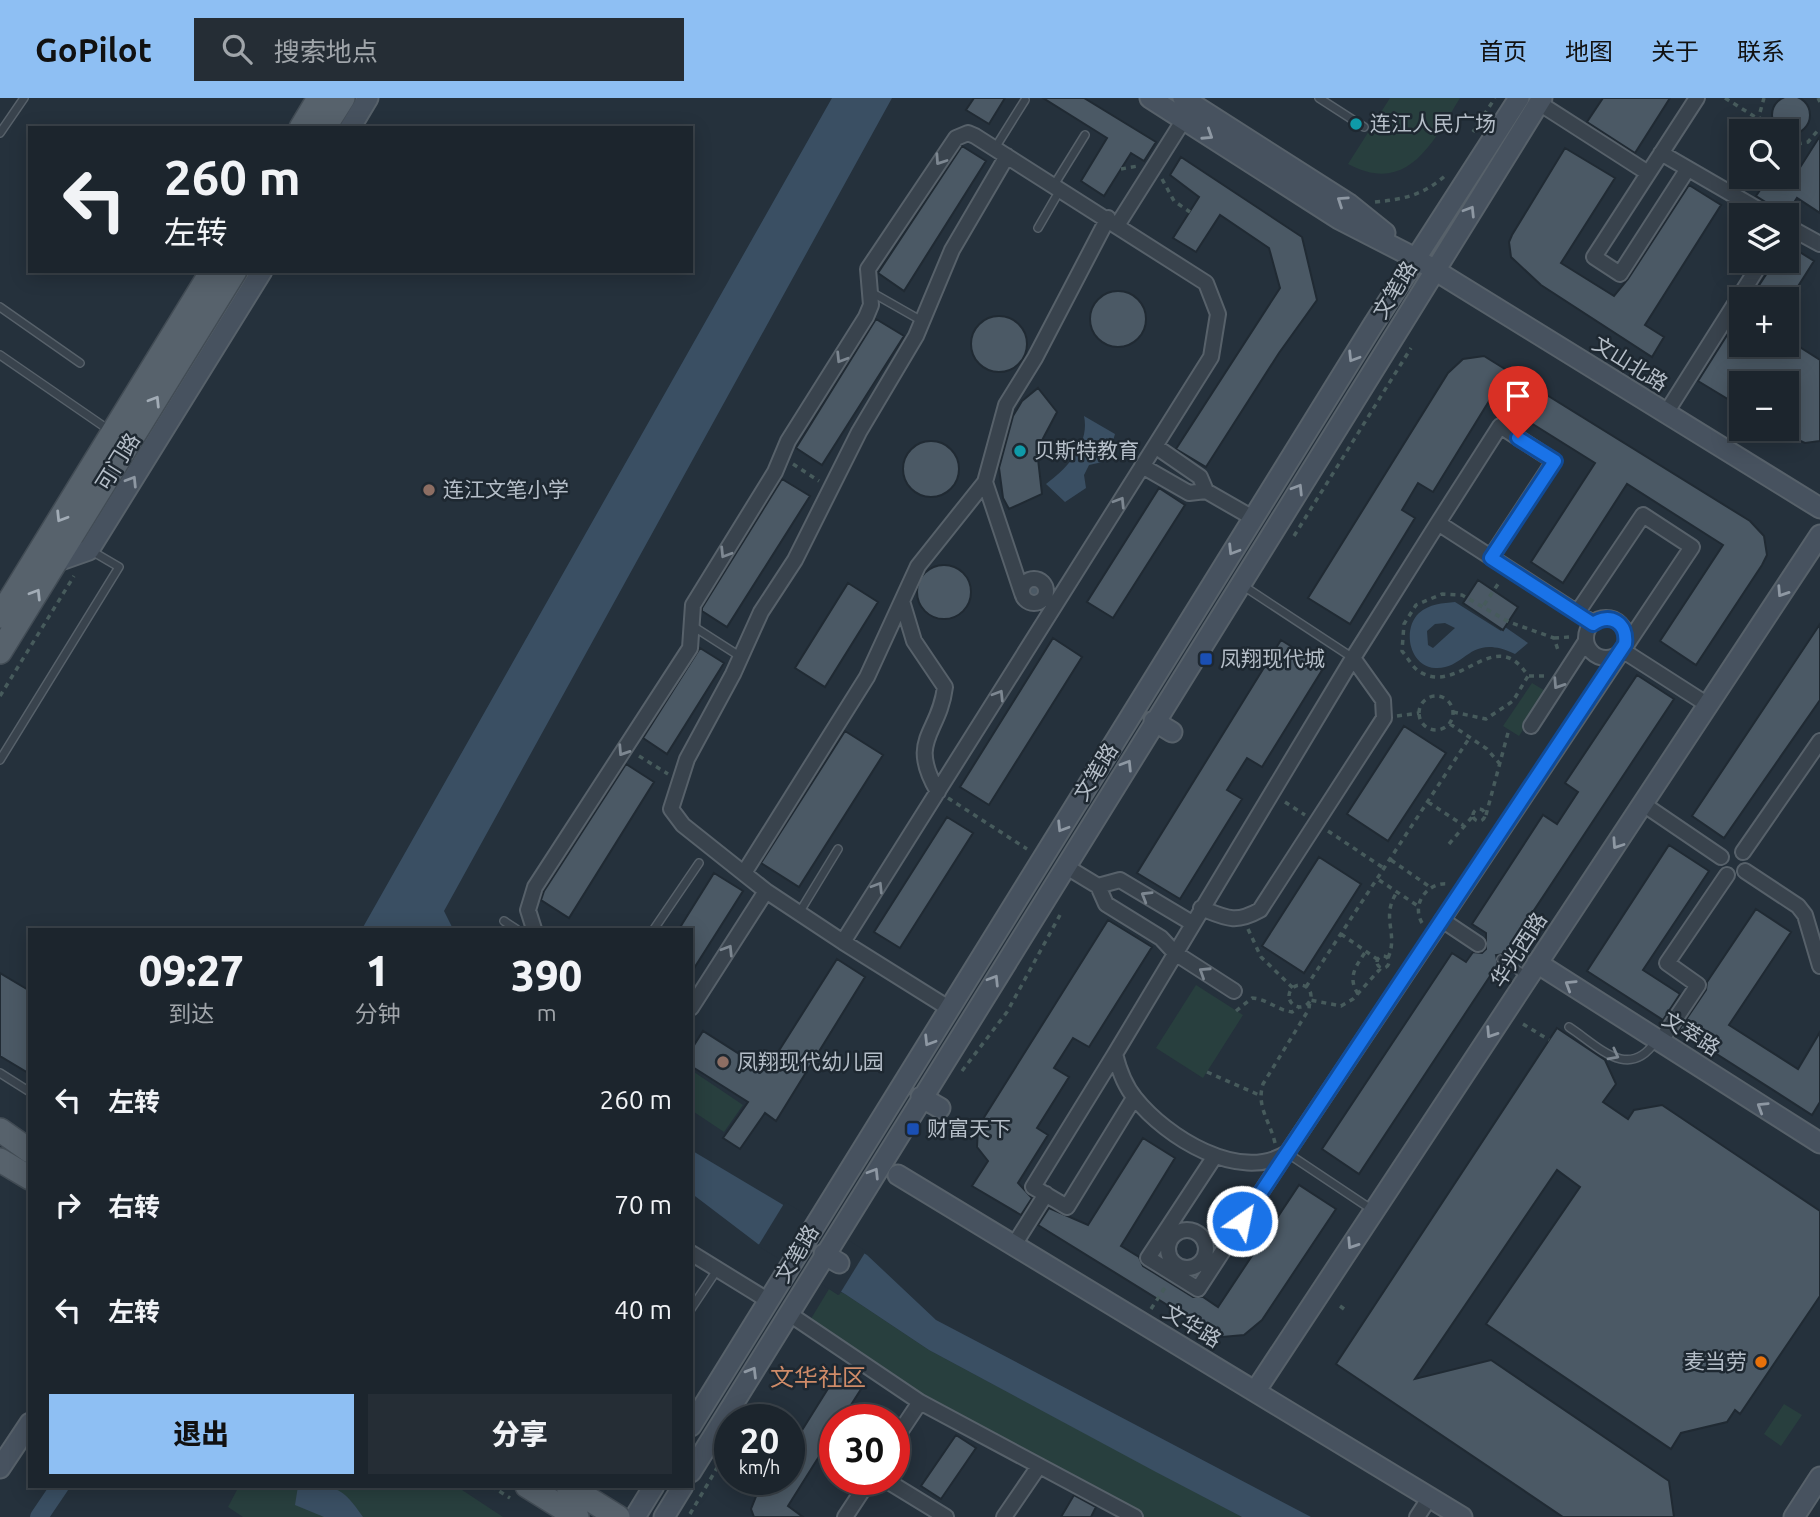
<!DOCTYPE html>
<html lang="zh">
<meta charset="utf-8">
<style>
:root{--surface:#1c252d;--page:#252d35;--text:#f1f3f6;--muted:#a0a5aa;--line:#3a4249;--accent:#8ebff3}
body{margin:0;font-family:Ubuntu,"Noto Sans SC",sans-serif;background:var(--page);color:var(--text);height:100vh;display:flex;flex-direction:column;font-size:26px;white-space:nowrap}
*{box-sizing:border-box;margin:0}
p{font-size:23px;color:var(--muted)}
.icon{flex:none;width:38px;height:38px;fill:none;stroke:currentColor;stroke-width:2;stroke-linecap:round;stroke-linejoin:round}
.map{position:relative;flex:1;overflow:hidden}
.details{position:absolute;left:28px;top:830px;width:665px;height:560px;display:flex;flex-direction:column;background:var(--surface);border-radius:0px;box-shadow:0 4px 18px #0003,0 0 0 2px var(--line)}
.details>*{flex:none}
.top-card{position:absolute;left:28px;top:28px;width:665px;height:147px;border-radius:0px;box-shadow:0 4px 18px #0003,0 0 0 2px var(--line);background:#1c252d;color:var(--text);overflow:hidden}
.buttons{position:absolute;left:1729px;top:21px;display:grid;gap:14px}
.buttons a{display:grid;place-items:center;width:70px;height:70px;border-radius:0px;background:var(--surface);box-shadow:0 4px 18px #0003,0 0 0 2px var(--line);font-size:35px}
.speed{position:absolute;left:714px;top:1306px;display:flex;gap:14px;font-size:35px;font-weight:700;text-align:center}
.speed>*{display:grid;place-content:center;width:91px;height:91px;border-radius:50%;background:var(--surface);box-shadow:0 4px 18px #0003,0 0 0 2px var(--line);line-height:1}
.speed small{font-size:18px;font-weight:400}
.speed .limit{border:10px solid #d22;background:#fff;color:#111}
.pin{position:absolute;display:grid;place-items:center;width:60px;height:60px;color:#fff;margin:-72px -30px;border-radius:50% 50% 50% 0;rotate:-45deg;box-shadow:0 0 7px #0007}
.pin .icon{rotate:45deg}
.me{position:absolute;width:77px;margin:-38px;rotate:33deg;stroke-linejoin:round;filter:drop-shadow(0 0 5px #0008)}
.turn{display:flex;align-items:center;gap:24px;height:147px;padding:0 21px;font-size:32px}
.turn .icon{width:91px;height:91px;stroke-width:2.5}
.turn b{display:block;font-size:49px;line-height:60px}
.eta{display:flex;justify-content:space-evenly;align-items:center;height:119px;text-align:center}
.eta b{font-size:42px;font-weight:800;line-height:49px}
.primary-button{display:flex;gap:14px;margin-top:auto;padding:14px 21px}
.primary-button a{flex:1;height:80px;border-radius:0px;background:var(--accent);color:#111;font-size:28px;font-weight:800;line-height:80px;text-align:center}
.primary-button a+a{background:var(--page);color:var(--text)}
ul{padding:0;list-style:none}
li{display:flex;align-items:center;gap:21px;height:105px;padding:0 21px}
li div{flex:1}
li b{display:block;font-size:26px}
li em{font-style:normal}
header{display:flex;align-items:center;gap:42px;box-sizing:border-box;height:98px;padding:0 35px;background:var(--accent);color:#111}
header strong{font-size:33px}
nav{display:flex;gap:38px;margin-inline-start:auto;font-size:24px}
.search{width:490px;height:63px;background:var(--page);display:flex;align-items:center;gap:18px;box-sizing:border-box;padding:0 24px;border-radius:0px;color:var(--muted);font-size:26px}
.map>svg:first-child{display:block}
</style>
<header>
<strong>GoPilot</strong>
<div class="search"><svg class="icon" aria-label="search" viewBox="0 0 24 24"><circle cx="10" cy="10" r="6"/><path d="M15 15l6 6"/></svg>搜索地点</div>
<nav><a>首页</a><a>地图</a><a>关于</a><a>联系</a></nav>
</header>
<div class="map">
<svg width="1820" height="1419" viewBox="0 0 1820 1419">
<rect width="100%" height="100%" fill="#25313c"/>
<path fill="#283f3e" d="M1390 0H1460C1433 44 1408 98 1348 66Z
M1532 585 1547 594 1519 638 1503 628Z
M1196 887 1243 917 1203 980 1156 950Z
M691 972 743 1007 724 1034 691 1012Z
M829 1191 838 1197 840 1194 845 1196 929 1252 1242 1419H1144L923 1301 809 1224Z
M1784 1306 1802 1317 1781 1348 1764 1336Z
M239 1388H456L503 1419H243L228 1409Z"/>
<path fill="#3a4f63" fill-rule="evenodd" d="M832 0H892L444 813 453 831H362Z
M1084 318 1115 336 1107 363 1089 367 1084 377 1086 390 1065 404 1046 386C1067 371 1090 346 1084 318Z
M1455 504 1501 533 1505 529 1528 545 1515 556C1468 534 1467 572 1435 570 1409 568 1402 531 1419 515 1429 506 1443 505 1455 504ZM1445 525 1455 530 1433 550 1428 547 1427 533 1435 526Z
M691 1052 867 1157 936 1222 1311 1419H1242L1156 1374 929 1252 845 1196 758 1146 691 1095Z
M298 1388C336 1388 341 1387 363 1419H324L295 1407Z"/>
<path fill="#25313c" d="M785 1104 866 1153 839 1197 758 1148Z"/>
<g fill="none" stroke-linecap="round" stroke-linejoin="round">
<path stroke="#3a4f63" stroke-width="18" d="M39 1419 60 1388"/>
</g>
<path fill="#4b5965" stroke="#202a33" stroke-width="2" d="M1772 17a19 19 0 1 1 38 0a19 19 0 1 1-38 0Z
M974 0H1005L989 26 966 12Z
M1043 0H1084L1156 44 1144 63 1131 55 1104 98 1081 83 1107 40Z
M1603 0H1670L1635 55 1587 24Z
M1820 38V115L1797 100 1786 117 1756 98 1769 79 1787 90Z
M962 48 986 63 904 193 878 175Z
M1565 50 1615 80 1561 165 1614 198 1628 181 1689 87 1721 107 1645 227 1664 239 1652 259 1541 187 1511 159 1509 144 1512 137Z
M1181 59 1302 139 1317 202 1279 255 1206 369 1176 351 1280 190 1269 150 1220 117 1196 154 1173 140 1199 99 1170 77Z
M1787 146 1814 163 1790 201H1750L1775 163H1787Z
M1090 221a28 28 0 1 1 56 0a28 28 0 1 1-56 0Z
M1741 215V247H1787V241L1820 262V343L1805 345 1787 337V285H1741V309L1698 283Z
M971 246a28 28 0 1 1 56 0a28 28 0 1 1-56 0Z
M876 221 904 238 822 367 796 350Z
M1484 258 1750 423 1764 438 1767 457 1762 467 1696 567 1660 543 1723 447 1627 386 1563 485 1531 464 1595 365 1491 300 1433 394 1418 385 1402 412 1415 420 1350 526 1308 500 1448 275 1463 261Z
M1038 290 1057 314 1039 348 1038 361 1042 396 1009 411 1003 400 999 370 1013 318 1022 303Z
M903 371a28 28 0 1 1 56 0a28 28 0 1 1-56 0Z
M782 381 810 398 727 529 702 513V510Z
M1159 390 1185 407 1113 520 1087 504Z
M917 494a27 27 0 1 1 54 0a27 27 0 1 1-54 0Z
M1478 482 1518 509 1503 532 1463 505Z
M1035 483 1042 488 1043 493 1041 498 1033 502 1030 501 1029 485Z
M848 485 878 504 825 589 795 570Z
M1820 526V602L1724 740 1692 718Z
M1053 540 1082 559 989 707 960 689Z
M1281 542 1324 569 1262 669 1247 660 1227 692 1242 701 1180 801 1137 775Z
M700 550 724 565 667 656 643 640Z
M1637 577 1674 601 1505 856 1496 857 1498 866 1359 1076 1322 1051 1452 855 1466 864 1473 854 1482 855 1486 851V835L1472 826 1543 717 1557 726 1578 694 1565 685Z
M1404 628 1446 655 1388 743 1347 716Z
M845 633 883 657 799 789 761 765Z
M626 666 654 684 569 820 541 802 544 793Z
M947 719 973 735 900 850 874 834Z
M1669 747 1709 773 1643 872 1680 896 1663 922 1587 873Z
M1319 759 1361 786 1304 875 1262 848Z
M714 775 743 793 691 875V831H679Z
M1756 811 1791 834 1729 927 1798 971 1820 934V1004L1812 1017 1679 932 1706 892 1707 884Z
M1108 822 1152 849 1089 949 1073 940 1054 970 1069 979 1037 1030 1048 1037 1018 1085 1032 1100 1021 1117 972 1088 988 1063 977 1049 978 1029Z
M837 861 865 879 776 1023 765 1015 740 1051 723 1040 748 1004 691 968V952L703 933 766 973Z
M0 875 30 893V976L0 958Z
M1557 930 1605 962 1616 986 1603 1004 1628 1021 1634 1012 1662 1007 1820 1113V1198L1740 1316 1735 1312 1727 1324 1681 1335 1671 1351 1486 1226 1580 1089 1557 1072 1415 1281 1491 1262 1669 1383 1674 1419H1563L1336 1266Z
M1143 1040 1175 1060 1121 1148 1139 1159 1143 1168 1193 1199H1203L1218 1209 1299 1087 1336 1111 1262 1222 1244 1237 1222 1239 1211 1234 1038 1127 1049 1110 1088 1127Z
M839 1273 863 1288 842 1321H835V1333L788 1408 803 1419H754L751 1411 759 1391 764 1394 772 1381H789V1353Z
M956 1337 976 1350 941 1401 921 1388Z
M1074 1397 1096 1409 1091 1419H1061Z"/>
<g fill="none" stroke-linecap="round" stroke-linejoin="round">
<defs>
<path id="lane" d="M1319 0 1364 29
M0 35 24 0
M995 50 1025 2
M1054 87 1085 37
M1038 130 1060 92
M871 194 922 223
M0 209 80 265
M0 257 109 332
M1242 487 1353 560
M691 527 741 559
M0 662 119 469 90 452
M799 815 838 751
M504 823 516 831
M654 831 699 765
M1501 861 1528 879
M1569 929C1598 948 1628 983 1655 944
M0 975 30 994
M1287 1055 1374 1113
M691 1211 717 1172"/>
<path id="street" d="M1539 5 1648 75
M1661 55 1768 117
M1687 72 1620 176 1594 159 1697 0
M1118 126 1188 15
M1787 128 1820 146
M1666 315 1762 163
M1155 348 1200 379 1206 393 1253 420
M1142 368 1189 395 1206 393
M985 384 1022 495
M1438 425 1500 328 1554 363 1491 459
M1022 493a12 12 0 1 1 24 0a12 12 0 1 1-24 0Z
M902 503 914 543 945 589C939 637 907 641 938 694
M1577 515 1643 417 1692 449 1287 1055C1239 1085 1166 1039 1135 1000 1124 987 1119 972 1115 956L1353 560 1438 425 1593 525
M1586 540a20 20 0 1 1 40 0a20 20 0 1 1-40 0Z
M1622 552 1708 607
M1531 628 1586 543
M1643 706 1721 759
M1743 754 1820 643
M1065 768 1098 788 1106 806 1161 840 1175 855 1234 893
M1745 773 1798 808 1805 817 1820 868
M744 775 867 579 918 468 985 384 1006 307 1035 260 1108 120
M1098 788 1120 782 1192 825
M766 793 683 727 671 711 687 661 733 576 761 514 795 462 859 334 916 238 952 152 1007 58
M1201 810C1226 820 1235 826 1260 812L1384 620 1383 602 1353 560
M1442 822 1478 846
M534 831 528 812 535 789 690 550 693 507 775 374 788 343 866 219 871 207 868 171 956 40 968 35 975 38 1206 185 1218 216 1211 259 843 844 766 793 691 910
M843 844 950 911
M1660 944 1698 887 1667 865 1727 777
M1115 956 1033 1089 1067 1109 1134 1000
M1215 1058 1148 1160 1198 1191 1284 1059
M1168 1151a19 19 0 1 1 38 0a19 19 0 1 1-38 0Z
M1014 1147 1046 1096
M691 1155 769 1203
M788 1215 920 1304 1135 1419
M894 1343 920 1304
M884 1381 946 1419
M845 1419 870 1381
M1004 1419 1039 1368
M1417 1419 1430 1399"/>
<path id="secondary" d="M1150 0 1339 121 1415 160 1820 410
M1183 0 1349 106 1385 135
M350 30 368 0
M55 464 89 452 262 173
M1154 623 1172 634
M1537 865 1820 1045
M921 999 940 1010
M898 1077 1462 1419
M824 1156 839 1165
M1256 1292 1820 437
M691 1328 1373 227 1519 0
M0 1370 30 1325
M691 1374 1542 0
M635 1419 654 1388
M664 1419 683 1388
M1794 1419 1820 1379"/>
<path id="primary" d="M301 30 319 0
M324 30 343 0
M0 518 212 173
M0 554 235 173
M0 1032 30 1053
M0 1062 30 1080
M527 1388 577 1419
M568 1388 618 1419"/>
</defs>
<use href="#lane" stroke="#57616a" stroke-width="10"/>
<use href="#street" stroke="#57616a" stroke-width="18"/>
<use href="#secondary" stroke="#57616a" stroke-width="23"/>
<use href="#primary" stroke="#424c55" stroke-width="26"/>
<path stroke="#475b5c" stroke-width="3.5" stroke-dasharray="5 5" stroke-linecap="butt" d="M1725 0 1760 22
M1818 0 1820 4
M1764 33 1759 18 1764 0
M1473 34 1495 0
M1787 48 1808 44 1820 30
M1121 71 1138 68
M1162 81 1174 103 1190 114
M1375 104C1405 101 1424 97 1447 76
M793 366 819 383
M1294 438 1411 250
M1484 507 1500 483
M1554 540 1570 539
M1529 578H1545
M1419 615a17 17 0 1 1 34 0a17 17 0 1 1-34 0Z
M0 598 74 478
M1453 614 1486 621 1513 603 1528 578C1495 525 1460 598 1420 574 1413 570 1408 560 1402 553L1404 526 1416 507 1442 496 1462 497 1509 524 1554 540 1559 555
M1397 618 1419 615
M1450 626 1487 651 1500 666
M639 658 668 676
M948 700 1027 751
M1285 704 1305 717
M1428 704 1463 727
M1473 717a6 6 0 1 1 12 0a6 6 0 1 1-12 0Z
M1486 717 1509 631
M1328 733 1385 771
M1449 746 1473 718
M1391 762 1430 789
M1379 782 1418 808
M1422 825C1411 806 1427 784 1448 786
M1248 831 1261 859 1293 890
M1341 836 1377 861
M1377 864a6 6 0 1 1 12 0a6 6 0 1 1-12 0Z
M1388 860C1399 835 1380 820 1397 794
M1289 898a11 11 0 1 1 22 0a11 11 0 1 1-22 0Z
M1306 889 1470 639
M1358 896C1347 879 1356 868 1366 853
M1236 913 1252 900C1267 901 1277 912 1292 914L1299 909
M1523 926 1549 942
M962 973 1007 914 1060 817
M1207 974 1259 997
M1275 1045C1270 1023 1256 1009 1263 986L1309 911 1310 902 1341 908 1353 901 1381 870
M1340 1208 1344 1211
M1151 1211 1166 1188
M491 1388 510 1400
M690 1416 717 1370"/>
<use href="#lane" stroke="#39434d" stroke-width="7"/>
<use href="#street" stroke="#39434d" stroke-width="14"/>
<use href="#secondary" stroke="#47525f" stroke-width="19"/>
<use href="#primary" stroke="#57626c" stroke-width="23"/>
</g>
<defs><path id="oneway-chevron" d="M-2-3.5L2.5 0L-2 3.5" fill="none" stroke-width="1.6" stroke-linecap="round" stroke-linejoin="round" transform="scale(1.75)"/></defs>
<g stroke="#8e98a3">
<use href="#oneway-chevron" transform="translate(1208 37) rotate(33)"/>
<use href="#oneway-chevron" transform="translate(1342 103) rotate(-146)"/>
<use href="#oneway-chevron" transform="translate(1470 113) rotate(-58)"/>
<use href="#oneway-chevron" transform="translate(1353 259) rotate(122)"/>
<use href="#oneway-chevron" transform="translate(132 383) rotate(-58)"/>
<use href="#oneway-chevron" transform="translate(1298 391) rotate(-58)"/>
<use href="#oneway-chevron" transform="translate(1233 452) rotate(122)"/>
<use href="#oneway-chevron" transform="translate(1782 494) rotate(123)"/>
<use href="#oneway-chevron" transform="translate(1127 667) rotate(-58)"/>
<use href="#oneway-chevron" transform="translate(1062 729) rotate(122)"/>
<use href="#oneway-chevron" transform="translate(1617 746) rotate(124)"/>
<use href="#oneway-chevron" transform="translate(994 882) rotate(-58)"/>
<use href="#oneway-chevron" transform="translate(1570 887) rotate(-148)"/>
<use href="#oneway-chevron" transform="translate(1491 935) rotate(123)"/>
<use href="#oneway-chevron" transform="translate(929 943) rotate(122)"/>
<use href="#oneway-chevron" transform="translate(1762 1009) rotate(-148)"/>
<use href="#oneway-chevron" transform="translate(874 1075) rotate(-58)"/>
<use href="#oneway-chevron" transform="translate(1352 1146) rotate(123)"/>
<use href="#oneway-chevron" transform="translate(752 1274) rotate(-59)"/>
</g>
<g stroke="#7d8791">
<use href="#oneway-chevron" transform="translate(940 62) rotate(124)"/>
<use href="#oneway-chevron" transform="translate(841 260) rotate(122)"/>
<use href="#oneway-chevron" transform="translate(1120 404) rotate(-58)"/>
<use href="#oneway-chevron" transform="translate(725 455) rotate(122)"/>
<use href="#oneway-chevron" transform="translate(1558 586) rotate(123)"/>
<use href="#oneway-chevron" transform="translate(999 597) rotate(-58)"/>
<use href="#oneway-chevron" transform="translate(623 653) rotate(123)"/>
<use href="#oneway-chevron" transform="translate(878 789) rotate(-58)"/>
<use href="#oneway-chevron" transform="translate(1146 798) rotate(-149)"/>
<use href="#oneway-chevron" transform="translate(728 852) rotate(-58)"/>
<use href="#oneway-chevron" transform="translate(1204 874) rotate(-147)"/>
<use href="#oneway-chevron" transform="translate(1614 957) rotate(28)"/>
</g>
<g stroke="#a2acb6">
<use href="#oneway-chevron" transform="translate(155 303) rotate(-58)"/>
<use href="#oneway-chevron" transform="translate(61 419) rotate(122)"/>
<use href="#oneway-chevron" transform="translate(36 496) rotate(-58)"/>
</g>
<g fill="none" stroke-linecap="round" stroke-linejoin="round">
<defs>
<path id="route" d="M1242 1123 1625 546C1628 525 1610 514 1593 526L1491 460 1555 363 1518 340"/>
</defs>
<use href="#route" stroke="#114b97" stroke-width="18"/>
<use href="#route" stroke="#1a73e8" stroke-width="12"/>
</g>
<g fill="#0f9aa8" stroke="#1e2831" stroke-width="2.5">
<circle cx="1356" cy="26" r="7"/>
<circle cx="1020" cy="353" r="7"/>
</g>
<g fill="#8d6e63" stroke="#1e2831" stroke-width="2.5">
<circle cx="429" cy="392" r="7"/>
<circle cx="723" cy="964" r="7"/>
</g>
<g fill="#1a4fb4" stroke="#1e2831" stroke-width="2.5">
<rect x="1199" y="554" width="14" height="14" rx="3.5"/>
<rect x="906" y="1024" width="14" height="14" rx="3.5"/>
</g>
<circle fill="#e8710a" stroke="#1e2831" stroke-width="2.5" cx="1761" cy="1264" r="7"/>
<g text-anchor="middle" stroke-width="5" stroke-linejoin="round" paint-order="stroke">
<g font-size="21" fill="#b5bec8" stroke="#1e2831" text-anchor="start">
<text x="1370" y="33">连江人民广场</text>
<text x="1034" y="360">贝斯特教育</text>
<text x="443" y="399">连江文笔小学</text>
<text x="1220" y="568">凤翔现代城</text>
<text x="737" y="971">凤翔现代幼儿园</text>
<text x="927" y="1038">财富天下</text>
<text x="1747" y="1271" text-anchor="end">麦当劳</text>
</g>
<g font-size="21" fill="#b5bec8" stroke="#1e2831">
<text transform="translate(1395 192) rotate(-58)" y="7">文笔路</text>
<text transform="translate(1630 266) rotate(32)" y="7">文山北路</text>
<text transform="translate(118 364) rotate(-58)" y="7">可门路</text>
<text transform="translate(1096 674) rotate(-58)" y="7">文笔路</text>
<text transform="translate(1519 852) rotate(-57)" y="7">华光西路</text>
<text transform="translate(1691 936) rotate(32)" y="7">文萃路</text>
<text transform="translate(797 1156) rotate(-59)" y="7">文笔路</text>
<text transform="translate(1192 1228) rotate(31)" y="7">文华路</text>
</g>
<g font-size="24" fill="#cf8b68" stroke="#1e2831">
<text x="818" y="1288">文华社区</text>
</g>
</g>
</svg>
<div class="buttons">
<a><svg class="icon" aria-label="search" viewBox="0 0 24 24"><circle cx="10" cy="10" r="6"/><path d="M15 15l6 6"/></svg></a>
<a><svg class="icon" aria-label="layers" viewBox="0 0 24 24"><path d="M12 4l9 5-9 5-9-5zM3 14l9 5 9-5"/></svg></a>
<a>+</a>
<a>−</a>
</div>
<div class="speed"><div>20<small>km/h</small></div><div class="limit">30</div></div>
<div class="pin" style="left:1518px;top:340px;background:#d93025"><svg class="icon" aria-label="arrive" viewBox="0 0 24 24"><path d="M6 21V4h12l-3 4 3 4H6"/></svg></div>
<svg class="me" style="left:1242px;top:1123px" viewBox="-20 -20 40 40"><circle r="17" fill="#1a73e8" stroke="#fff" stroke-width="3"/><path d="M0-11L8 9 0 5-8 9z" fill="#fff"/></svg>
<div class="top-card">
<div class="turn"><svg class="icon" aria-label="left" viewBox="0 0 24 24"><path d="M17 20v-9H6M10 6l-5 5 5 5"/></svg><div><b>260 m</b>左转</div></div>
</div>
<section class="details">
<div class="eta">
<div><b>09:27</b><p>到达</p></div>
<div><b>1</b><p>分钟</p></div>
<div><b>390</b><p>m</p></div>
</div>
<ul>
<li><svg class="icon" aria-label="left" viewBox="0 0 24 24"><path d="M17 20v-9H6M10 6l-5 5 5 5"/></svg><div><b>左转</b></div><em>260 m</em></li>
<li><svg class="icon" aria-label="right" viewBox="0 0 24 24"><path d="M7 20v-9h11M14 6l5 5-5 5"/></svg><div><b>右转</b></div><em>70 m</em></li>
<li><svg class="icon" aria-label="left" viewBox="0 0 24 24"><path d="M17 20v-9H6M10 6l-5 5 5 5"/></svg><div><b>左转</b></div><em>40 m</em></li>
</ul>
<div class="primary-button"><a>退出</a><a>分享</a></div>
</section>
</div>
